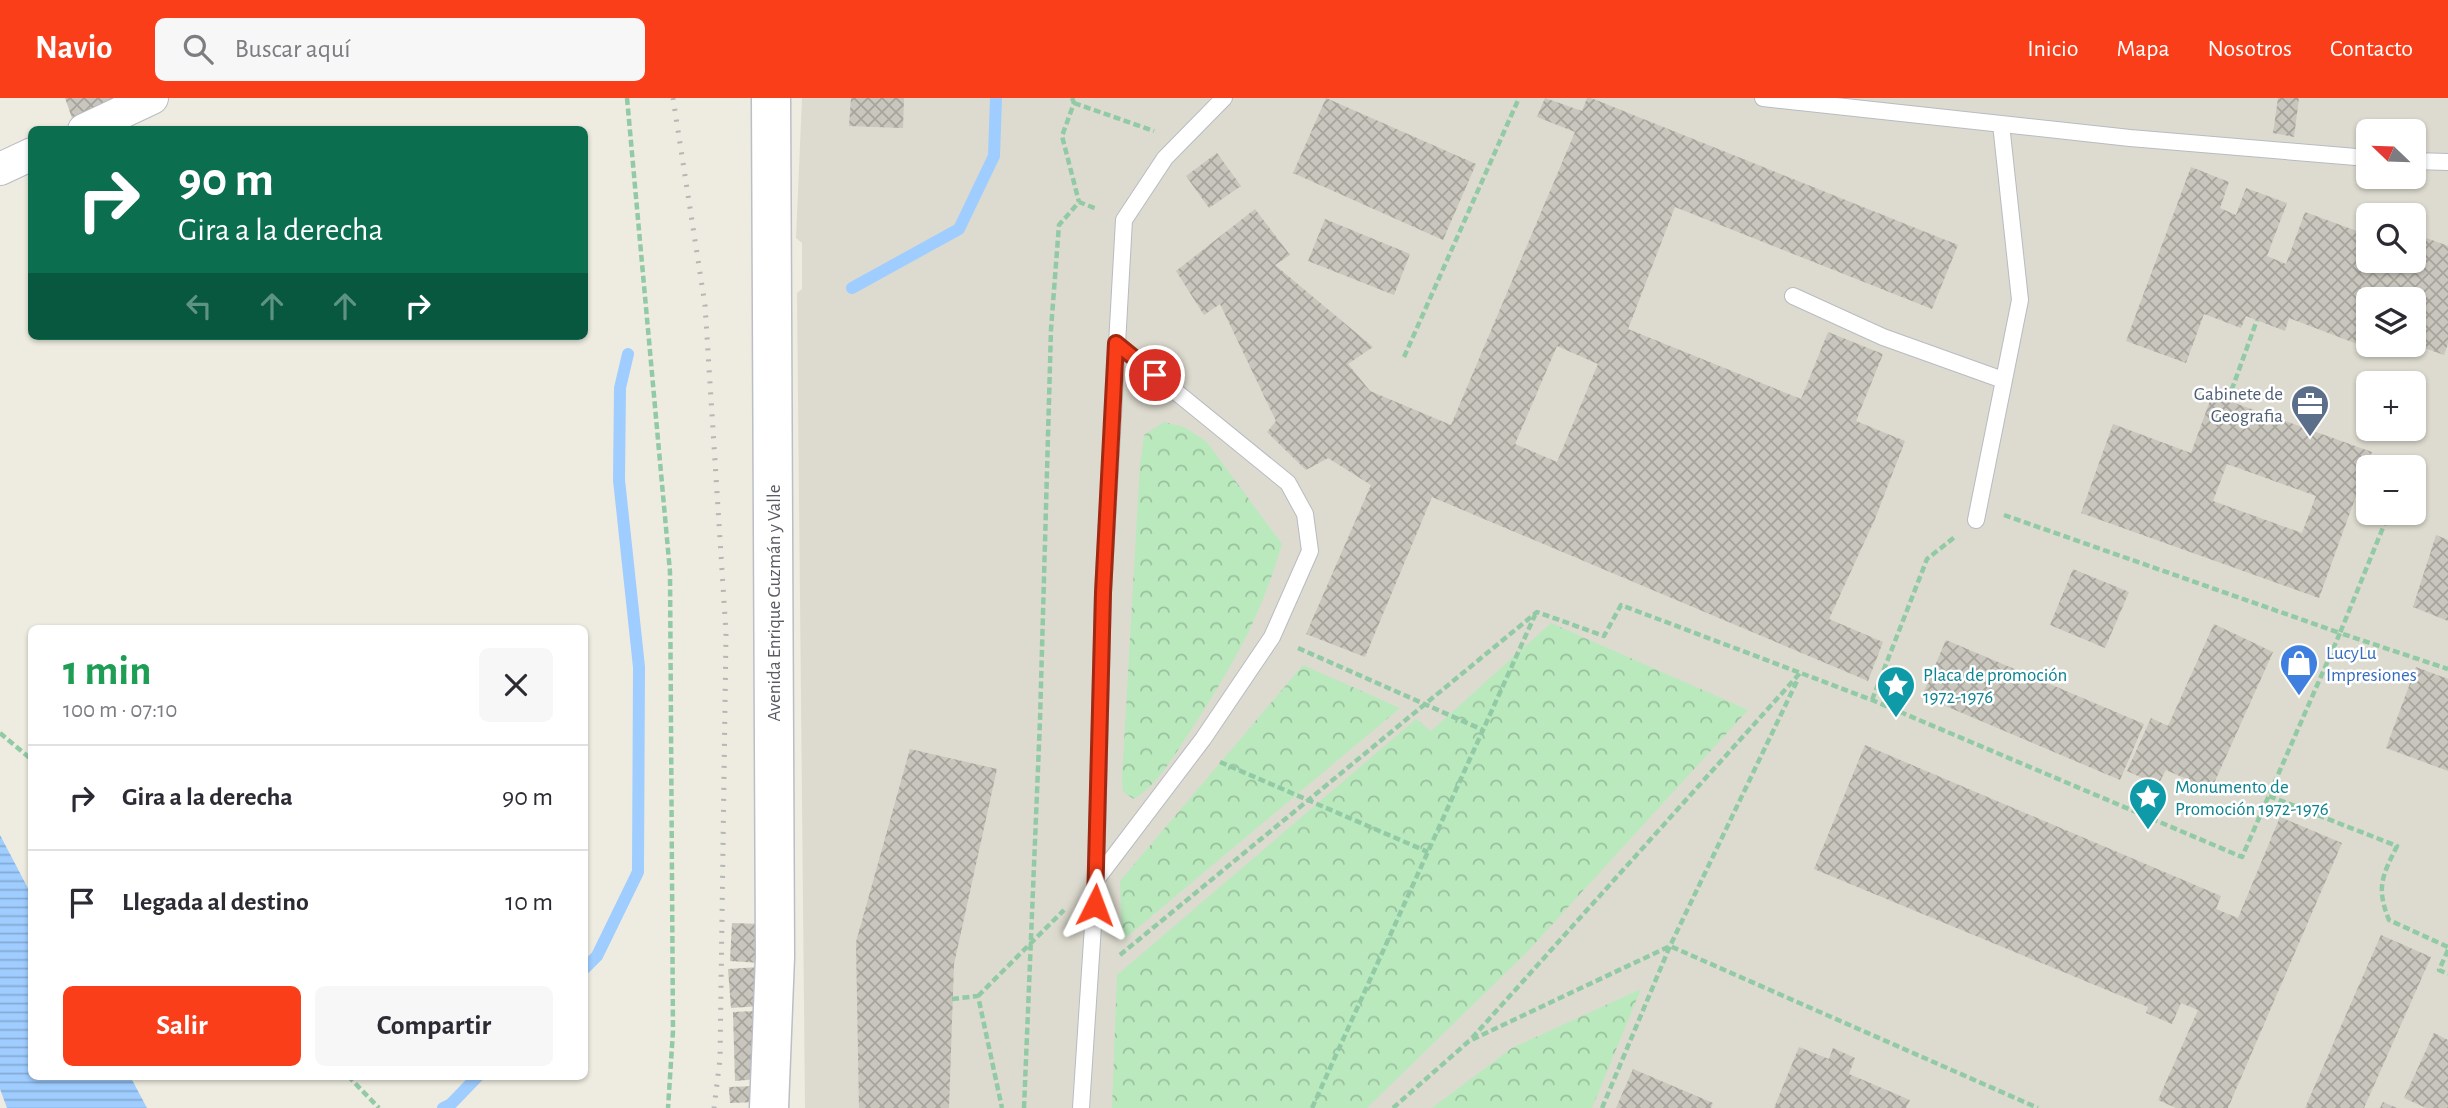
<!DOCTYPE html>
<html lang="es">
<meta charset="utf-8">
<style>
:root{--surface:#fff;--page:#f7f7f7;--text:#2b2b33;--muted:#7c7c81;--line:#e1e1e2;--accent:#fa3e1a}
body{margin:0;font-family:"Alegreya Sans",sans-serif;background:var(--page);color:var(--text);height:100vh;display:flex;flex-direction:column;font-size:26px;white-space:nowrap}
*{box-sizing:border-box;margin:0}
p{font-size:23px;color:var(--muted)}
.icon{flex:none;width:38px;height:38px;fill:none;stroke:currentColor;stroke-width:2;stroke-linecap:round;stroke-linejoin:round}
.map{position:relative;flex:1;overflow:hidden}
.side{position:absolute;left:28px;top:527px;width:560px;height:455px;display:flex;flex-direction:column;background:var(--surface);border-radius:10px;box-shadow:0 2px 5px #0004}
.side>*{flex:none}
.hud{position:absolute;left:28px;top:28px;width:560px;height:214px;border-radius:10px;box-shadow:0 2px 5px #0004;background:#0b6e4f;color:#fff;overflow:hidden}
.needle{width:46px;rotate:293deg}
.tools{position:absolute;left:2356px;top:21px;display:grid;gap:14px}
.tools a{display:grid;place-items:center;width:70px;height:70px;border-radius:10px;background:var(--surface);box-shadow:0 2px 5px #0004;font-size:35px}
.pin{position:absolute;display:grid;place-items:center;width:60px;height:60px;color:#fff;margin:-30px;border:4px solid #fff;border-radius:50%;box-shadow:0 2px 7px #0007}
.me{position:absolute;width:77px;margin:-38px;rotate:3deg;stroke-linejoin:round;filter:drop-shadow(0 0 5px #0008)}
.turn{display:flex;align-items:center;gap:24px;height:147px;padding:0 35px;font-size:32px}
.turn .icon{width:91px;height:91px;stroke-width:2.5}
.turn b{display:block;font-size:49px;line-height:60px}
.lanes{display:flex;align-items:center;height:66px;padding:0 35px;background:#0003;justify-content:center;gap:35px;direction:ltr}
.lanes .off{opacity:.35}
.round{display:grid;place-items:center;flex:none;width:74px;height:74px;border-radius:10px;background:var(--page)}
.summary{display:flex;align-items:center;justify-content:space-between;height:119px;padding:0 35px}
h1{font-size:42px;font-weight:600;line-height:52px;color:#1e9e55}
.cta{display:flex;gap:14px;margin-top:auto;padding:14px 35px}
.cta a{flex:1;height:80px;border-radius:10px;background:var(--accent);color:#fff;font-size:28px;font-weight:600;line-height:80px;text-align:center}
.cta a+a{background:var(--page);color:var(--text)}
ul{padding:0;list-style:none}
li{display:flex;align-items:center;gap:21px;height:105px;padding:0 35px;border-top:2px solid var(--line)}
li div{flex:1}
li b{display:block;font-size:26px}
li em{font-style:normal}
header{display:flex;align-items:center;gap:42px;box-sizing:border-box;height:98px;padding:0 35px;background:var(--accent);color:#fff}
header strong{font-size:33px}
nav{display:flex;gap:38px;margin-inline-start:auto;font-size:24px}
.search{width:490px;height:63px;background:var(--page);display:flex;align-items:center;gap:18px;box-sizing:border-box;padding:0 24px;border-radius:10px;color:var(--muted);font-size:26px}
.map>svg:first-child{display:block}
</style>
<header>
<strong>Navio</strong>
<div class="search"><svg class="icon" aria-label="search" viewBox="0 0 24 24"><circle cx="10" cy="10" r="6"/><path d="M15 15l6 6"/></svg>Buscar aquí</div>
<nav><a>Inicio</a><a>Mapa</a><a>Nosotros</a><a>Contacto</a></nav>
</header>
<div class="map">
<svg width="2448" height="1010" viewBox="0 0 2448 1010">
<defs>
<pattern id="forest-crowns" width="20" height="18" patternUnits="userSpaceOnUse" patternTransform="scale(1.75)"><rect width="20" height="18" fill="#bae9be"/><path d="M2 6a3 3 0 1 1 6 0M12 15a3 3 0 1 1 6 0" fill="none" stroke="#9ac09e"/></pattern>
<pattern id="water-rules" width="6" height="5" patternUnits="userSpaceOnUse" patternTransform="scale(1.75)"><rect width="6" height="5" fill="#9fcdff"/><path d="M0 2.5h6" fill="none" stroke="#85aad2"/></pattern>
<pattern id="building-cross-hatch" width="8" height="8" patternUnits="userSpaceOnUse" patternTransform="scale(1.75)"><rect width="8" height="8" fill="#c9c6bd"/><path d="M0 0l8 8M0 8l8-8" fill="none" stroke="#a6a49d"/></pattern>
</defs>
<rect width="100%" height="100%" fill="#eeece0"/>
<path fill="#dddbcf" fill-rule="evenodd" d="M802 0H2448V1010H805L797 195 802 191V145L796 140ZM2368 33H2413V79H2368ZM2368 117H2413V163H2368ZM2368 201H2413V247H2368ZM2368 285H2413V331H2368ZM2368 369H2413V415H2368Z"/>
<path fill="url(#forest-crowns)" d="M1164 324 1184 329 1206 343 1282 446C1260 521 1232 569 1189 635 1173 659 1159 685 1134 701L1123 694 1122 679 1140 366 1144 337Z
M1551 525 1748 612 1528 853 1367 1010H1112L1117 877 1416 621 1431 633Z
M1303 567 1400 610 1122 843 1120 783Z
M1641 891 1592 1010H1432L1512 950Z"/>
<path fill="url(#water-rules)" d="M0 737 31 796 32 978H130L147 1010H7L0 991Z"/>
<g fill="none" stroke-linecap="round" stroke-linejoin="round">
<path stroke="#9fcdff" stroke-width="12" d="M852 190 959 131 994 58 996 0
M584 871 597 858 638 774 639 569 619 382 620 290 628 256
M443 1010 451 1006 478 978"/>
</g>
<path fill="url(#building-cross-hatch)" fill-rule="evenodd" d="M65 0H121L122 4 72 20Z
M851 0H904L903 30 849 28Z
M1326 0 1476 66 1443 142 1293 75Z
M1545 0 1582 13 1587 0H1591L1958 147 1932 211 1675 109 1628 231 1801 301 1828 234 1883 256 1856 323 1905 343 1875 421 1829 521 1883 544 1868 583 1432 399 1365 559 1306 536 1371 387 1328 360 1306 372 1267 334 1276 323 1220 206 1204 217 1176 173 1255 111 1290 157 1275 167 1373 249 1348 266 1370 293 1451 327 1575 34 1537 19ZM1557 248 1598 266 1557 364 1515 346Z
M2278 0H2299L2294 39 2273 35Z
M1217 55 1241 88 1209 110 1186 78Z
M2191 69 2229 84 2220 110 2236 117 2246 90 2287 105 2267 158 2286 166 2305 114 2368 137V163H2413V135L2448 148V246L2444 257 2413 246V201H2368V241L2365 249 2289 220 2285 233 2246 218 2241 230 2204 216 2186 265 2126 243Z
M1325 121 1410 156 1394 197 1308 163Z
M2212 297 2372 354 2319 500 2081 415 2113 326 2191 355ZM2227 366 2316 398 2302 435 2213 403Z
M2436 437 2448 442V523L2413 509Z
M2073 471 2129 494 2105 550 2050 527Z
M2214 526 2273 554 2211 692 2166 672 2158 687 2127 673 2151 620 2168 628Z
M1946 542 2144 626 2120 682 1922 598Z
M2416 569 2448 581V673L2386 650Z
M1865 647 2221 798 2216 811 2238 820 2280 719 2342 745 2228 1010H2176L2158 1002 2198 912 2181 905 2172 926 2146 915 2148 909 1814 771Z
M910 651 997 671 954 866 949 1010H859L856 844Z
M732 825 762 826 760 865 730 863Z
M2381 837 2431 859 2364 1010H2305Z
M759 869 761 908 731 910 728 871Z
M755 913 758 981 735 983 733 914Z
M2434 935 2448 942V1010H2426L2404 1000Z
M1799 949 1829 961 1833 950 1855 960 1849 976 1910 1002 1906 1010H1774Z
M1633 971 1713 1005 1711 1010H1616Z
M756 988V1004L730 1005 729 989Z
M2383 1004 2397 1010H2380Z"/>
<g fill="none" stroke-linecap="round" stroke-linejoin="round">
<defs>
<path id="lane" d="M1763 0 2130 40 2368 60
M2413 63 2448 64
M1793 198 1883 239 2003 282
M1976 422 2020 202 2001 26
M1096 782 1203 641 1272 539 1310 453 1305 416 1288 385 1116 245
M1081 1010 1096 782 1103 495 1124 122 1165 60 1224 0"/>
<path id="street" d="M84 32 152 0
M0 71 32 56"/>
<path id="secondary" d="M769 1010 775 859 771 0"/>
</defs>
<use href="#lane" stroke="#b8bbc1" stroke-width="18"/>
<use href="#street" stroke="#b8bbc1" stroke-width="34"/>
<use href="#secondary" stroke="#bbbec6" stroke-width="41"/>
<path stroke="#92caa6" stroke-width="4.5" stroke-dasharray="7 3.5" stroke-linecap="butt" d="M627 0 670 474 673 933 668 1010
M1072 0 1074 5 1062 38 1079 104
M1074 5 1154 33
M1404 259 1519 0
M2228 302 2257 222
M2004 417 2340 535 2389 415
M1298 550 1483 632
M1872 602 1927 461 1956 438
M0 635 32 662
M1220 664 1428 754
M2269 698 2397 748C2382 778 2376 790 2389 822L2448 849
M2448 852 2439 872 2448 876
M1120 857 1537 514 1604 538 1621 507 1872 602 2242 759 2340 535 2448 571
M978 898 1064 812
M952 901 978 898 1002 1010
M1472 940 1801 574
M348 978 379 1010
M1024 1010 1040 622 1051 231 1059 127 1079 104 1097 111
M1312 1010 1535 517
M1393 1010 1469 943 1670 848 2038 1010
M1602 1010 1670 848 1798 581"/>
<use href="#lane" stroke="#fff" stroke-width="16"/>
<use href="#street" stroke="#fff" stroke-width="32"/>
<use href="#secondary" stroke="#fff" stroke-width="38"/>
<path stroke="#b5b6b6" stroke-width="5" stroke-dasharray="2 9" stroke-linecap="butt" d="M673 0 705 207 726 535 720 961 714 1010"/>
</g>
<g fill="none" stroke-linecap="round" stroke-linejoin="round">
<defs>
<path id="route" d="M1095 807 1103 495 1116 245 1155 277"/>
</defs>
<use href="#route" stroke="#a22811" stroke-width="18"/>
<use href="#route" stroke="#fa3e1a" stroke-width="12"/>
</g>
<defs>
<symbol id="office-pin" viewBox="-11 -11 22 30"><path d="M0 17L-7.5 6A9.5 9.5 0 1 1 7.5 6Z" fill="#5c6f8a" stroke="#fff"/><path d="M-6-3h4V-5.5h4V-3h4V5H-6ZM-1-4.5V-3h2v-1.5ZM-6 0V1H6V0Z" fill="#fff"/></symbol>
<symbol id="shop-pin" viewBox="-11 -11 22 30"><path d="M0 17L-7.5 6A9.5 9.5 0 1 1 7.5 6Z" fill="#3f7fe0" stroke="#fff"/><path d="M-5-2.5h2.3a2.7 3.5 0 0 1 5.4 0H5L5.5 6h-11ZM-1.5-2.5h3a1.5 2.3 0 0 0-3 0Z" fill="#fff"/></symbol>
<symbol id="sight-pin" viewBox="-11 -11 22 30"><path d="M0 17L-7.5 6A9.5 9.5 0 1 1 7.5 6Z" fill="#0f9aa8" stroke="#fff"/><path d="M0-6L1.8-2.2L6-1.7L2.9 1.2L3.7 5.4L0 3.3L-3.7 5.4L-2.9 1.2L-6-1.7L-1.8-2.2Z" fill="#fff"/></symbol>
</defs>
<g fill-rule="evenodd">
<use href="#office-pin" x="2288" y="284" width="44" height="60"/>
<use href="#shop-pin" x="2277" y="543" width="44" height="60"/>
<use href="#sight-pin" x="1874" y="565" width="44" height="60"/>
<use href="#sight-pin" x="2126" y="677" width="44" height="60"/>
</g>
<g text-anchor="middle" stroke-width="5" stroke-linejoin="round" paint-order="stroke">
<g font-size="19" fill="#4e5e75" stroke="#fff" text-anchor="end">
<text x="2283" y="302">Gabinete de<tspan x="2283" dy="22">Geografia</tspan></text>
</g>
<g font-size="19" fill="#595d63" stroke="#fff">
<text transform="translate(773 505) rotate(-90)" y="7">Avenida Enrique Guzmán y Valle</text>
</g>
<g font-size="19" fill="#366cbe" stroke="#fff" text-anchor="start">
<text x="2326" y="561">LucyLu<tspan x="2326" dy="22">Impresiones</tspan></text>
</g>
<g font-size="19" fill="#0d838f" stroke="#fff" text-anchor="start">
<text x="1923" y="583">Placa de promoción<tspan x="1923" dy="22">1972-1976</tspan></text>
<text x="2175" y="695">Monumento de<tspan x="2175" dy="22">Promoción 1972-1976</tspan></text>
</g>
</g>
</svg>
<div class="tools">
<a><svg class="needle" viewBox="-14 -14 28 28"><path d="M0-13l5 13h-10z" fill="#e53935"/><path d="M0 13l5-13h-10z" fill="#7c7c81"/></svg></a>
<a><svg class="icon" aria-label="search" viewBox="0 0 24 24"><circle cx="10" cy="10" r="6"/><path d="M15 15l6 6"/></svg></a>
<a><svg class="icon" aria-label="layers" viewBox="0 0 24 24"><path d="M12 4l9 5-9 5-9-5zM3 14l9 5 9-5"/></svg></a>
<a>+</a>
<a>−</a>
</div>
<div class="pin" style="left:1155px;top:277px;background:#d93025"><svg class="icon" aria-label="arrive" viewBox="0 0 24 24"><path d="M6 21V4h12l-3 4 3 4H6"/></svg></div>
<svg class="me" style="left:1095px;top:807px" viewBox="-20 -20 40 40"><path d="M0-17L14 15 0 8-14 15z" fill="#fa3e1a" stroke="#fff" stroke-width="4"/></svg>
<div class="hud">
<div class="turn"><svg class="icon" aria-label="right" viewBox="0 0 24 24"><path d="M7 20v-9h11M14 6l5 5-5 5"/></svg><div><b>90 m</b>Gira a la derecha</div></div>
<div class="lanes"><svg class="icon off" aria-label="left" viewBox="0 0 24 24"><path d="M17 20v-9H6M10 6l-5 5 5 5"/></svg><svg class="icon off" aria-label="ahead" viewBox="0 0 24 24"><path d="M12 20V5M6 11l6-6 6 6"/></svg><svg class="icon off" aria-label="ahead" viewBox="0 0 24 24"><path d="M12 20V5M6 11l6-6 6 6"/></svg><svg class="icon" aria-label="right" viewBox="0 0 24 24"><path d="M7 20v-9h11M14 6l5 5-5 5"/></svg></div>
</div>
<section class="side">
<div class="summary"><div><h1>1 min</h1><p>100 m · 07:10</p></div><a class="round"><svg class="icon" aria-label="close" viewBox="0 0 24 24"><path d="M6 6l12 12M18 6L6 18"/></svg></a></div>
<ul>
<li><svg class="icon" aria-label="right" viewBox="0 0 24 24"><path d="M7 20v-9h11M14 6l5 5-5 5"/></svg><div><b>Gira a la derecha</b></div><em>90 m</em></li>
<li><svg class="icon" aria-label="arrive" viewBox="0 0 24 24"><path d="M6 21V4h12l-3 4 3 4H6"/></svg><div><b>Llegada al destino</b></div><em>10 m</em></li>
</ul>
<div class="cta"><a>Salir</a><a>Compartir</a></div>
</section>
</div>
